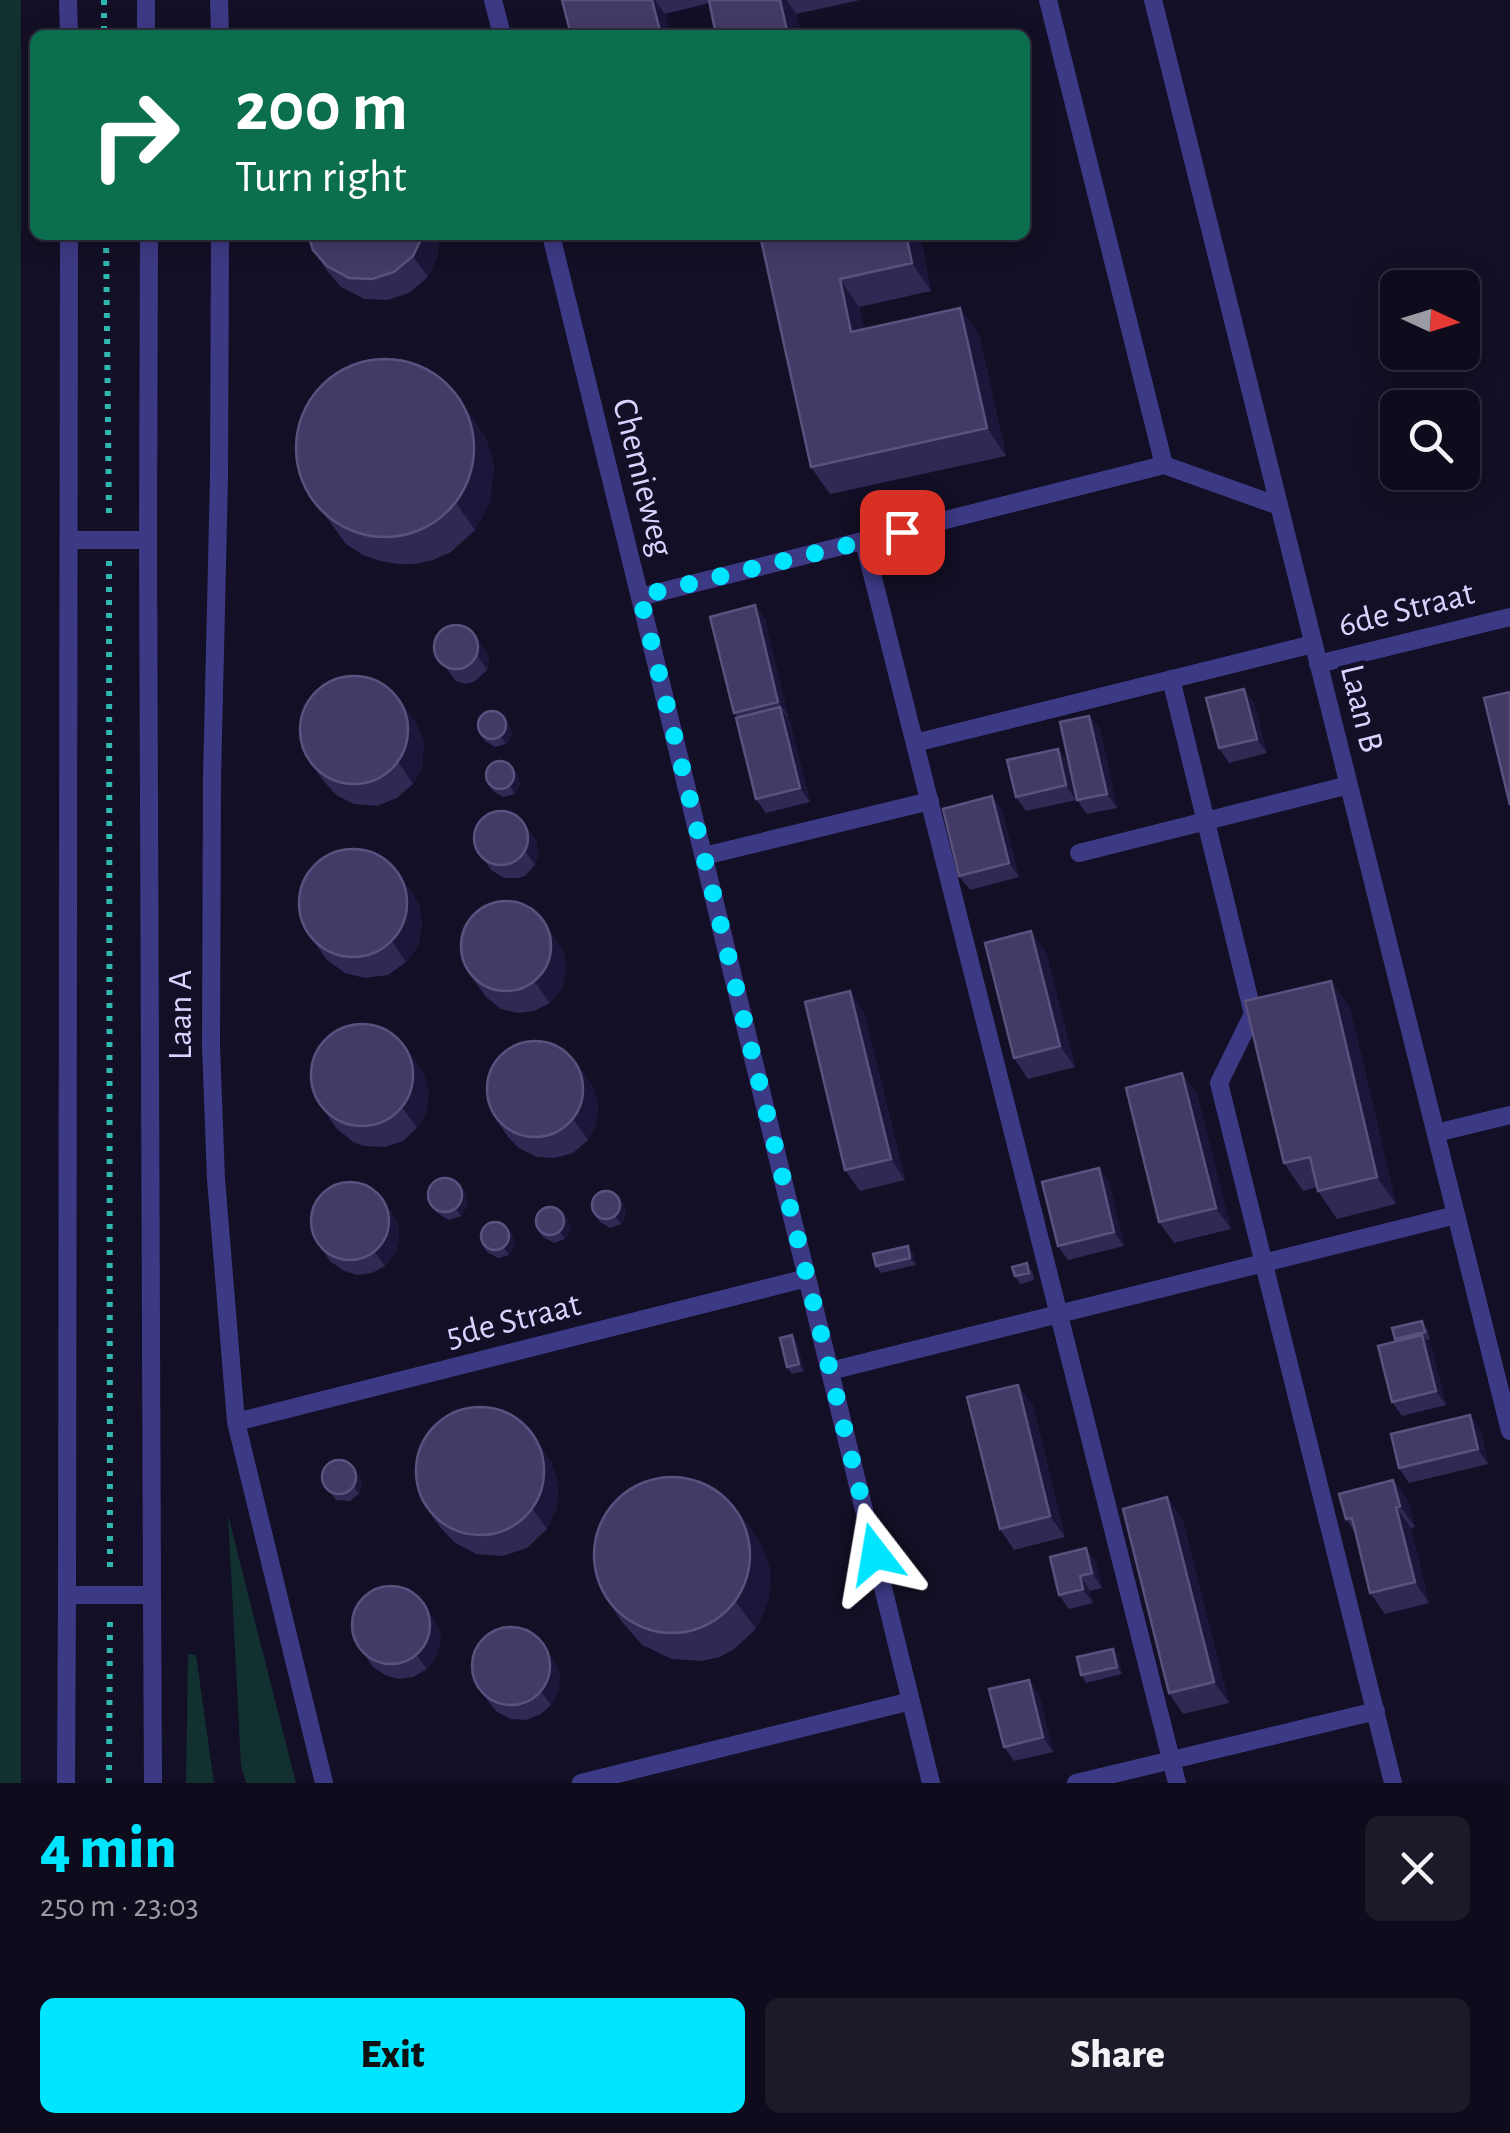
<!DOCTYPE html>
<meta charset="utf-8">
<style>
:root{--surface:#0e0b1c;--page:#1c1929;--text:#f1f3f6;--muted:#9b9ba3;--line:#2e2b3b;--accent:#00e5ff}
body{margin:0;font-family:"Alegreya Sans",sans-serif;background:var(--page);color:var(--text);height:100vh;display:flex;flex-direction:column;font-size:38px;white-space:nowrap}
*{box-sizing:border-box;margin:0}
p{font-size:32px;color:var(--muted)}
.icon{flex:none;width:55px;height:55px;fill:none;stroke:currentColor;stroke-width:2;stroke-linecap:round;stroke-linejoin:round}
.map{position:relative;height:1783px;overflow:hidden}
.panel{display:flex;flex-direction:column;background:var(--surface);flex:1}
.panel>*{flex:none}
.top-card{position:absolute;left:30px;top:30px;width:1000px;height:210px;border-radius:15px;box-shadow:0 5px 25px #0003,0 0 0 2px var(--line);background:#0b6e4f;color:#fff;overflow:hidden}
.needle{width:65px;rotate:94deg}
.controls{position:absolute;left:1380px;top:270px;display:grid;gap:20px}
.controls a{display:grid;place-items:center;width:100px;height:100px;border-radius:15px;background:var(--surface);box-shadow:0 5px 25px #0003,0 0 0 2px var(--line);font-size:50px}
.pin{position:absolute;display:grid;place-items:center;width:85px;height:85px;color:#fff;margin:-42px;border-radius:20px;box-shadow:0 5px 15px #0006}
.me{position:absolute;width:110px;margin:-55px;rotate:346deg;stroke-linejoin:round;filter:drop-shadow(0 0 8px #0008)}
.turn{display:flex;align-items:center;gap:35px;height:210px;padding:0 40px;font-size:45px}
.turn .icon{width:130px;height:130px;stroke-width:2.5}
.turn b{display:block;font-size:70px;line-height:85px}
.round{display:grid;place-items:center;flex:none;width:105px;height:105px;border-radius:15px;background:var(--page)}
.headline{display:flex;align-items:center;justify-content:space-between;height:170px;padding:0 40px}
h1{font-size:60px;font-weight:800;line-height:75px;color:var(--accent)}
.cta{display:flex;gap:20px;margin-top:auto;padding:20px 40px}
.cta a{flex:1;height:115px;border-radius:15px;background:var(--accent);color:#111;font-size:40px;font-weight:800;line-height:115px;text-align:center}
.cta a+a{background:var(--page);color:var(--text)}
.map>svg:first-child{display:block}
</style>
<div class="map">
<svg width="1510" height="1783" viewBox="0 0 1510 1783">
<rect width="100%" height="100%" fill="#130f26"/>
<path fill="#12302f" d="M0 0H21V1783H0Z
M228 1515 296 1783H246L241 1765Z
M188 1654 196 1655 214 1783H186Z"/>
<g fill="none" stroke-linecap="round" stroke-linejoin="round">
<path stroke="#2fb8b0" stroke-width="6" stroke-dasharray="5 8" stroke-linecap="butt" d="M104 0V35
M106 235 109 519
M109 561 110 1574
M109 1783 110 1616"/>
<path stroke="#3d3a85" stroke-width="18" d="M68 0 69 35
M146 0V35
M219 0 220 35
M493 0 502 35
M1048 0 1164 465
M1153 0 1510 1431
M69 235 67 1595H152L148 540H69
M220 235 219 477 212 779 211 1046 216 1179 236 1422 324 1783
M551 235 931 1783
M148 540 149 235
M864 542 1177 1783
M640 597 1164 465 1279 506
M1318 664 1510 617
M1171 679 1253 1014 1219 1083 1393 1783
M915 743 1313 644
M1079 853 1349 785
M704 856 930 801
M1436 1133 1510 1115
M830 1371 1456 1215
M236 1422 807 1278
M152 1595 153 1783
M66 1783 67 1595
M581 1783 911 1701
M1076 1783 1376 1711"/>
</g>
<path fill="#312854" d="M562 0H860L796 14 801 35H716L709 3 665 14 670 35H571Z
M308 235H440L437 258 428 277 409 293 387 300 364 299 341 287 328 272 313 250Z
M760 235H920L931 291 859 307 864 329 960 308 979 335 1006 456 830 494 811 467Z
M485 436 494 466 490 502 475 530 451 552 433 560 415 564H398L380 561 363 555 346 544 307 491Z
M755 605 765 620 788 716 787 717 790 721 810 802 766 813 756 799 737 717 734 713Z
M487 652 489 661 487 670 474 682 465 684 456 681 435 654Z
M1254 703 1267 753 1229 763 1219 748Z
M503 715 508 722 512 734 506 744 495 747 485 741 480 734Z
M1089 716 1100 730 1117 808 1087 814 1077 800Z
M417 724 424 742 422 767 413 784 397 798 377 806 354 804 336 795 322 779 307 758Z
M1058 749 1068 763 1076 800 1026 811 1016 797Z
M517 773 520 784 515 794 503 797 493 791 488 784Z
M992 796 1002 810 1019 877 970 890 959 876Z
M526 826 536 840 538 856 535 865 525 876 519 878H504L491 870 481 855Z
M418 901 422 924 418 946 406 962 388 975 365 978 345 973 327 960 312 939Z
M540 916 564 952 566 971 562 988 550 1003 534 1011 518 1013 501 1009 486 997 471 976Z
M1046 952 1075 1067 1028 1079 1014 1058Z
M1350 1008 1396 1204 1337 1219 1318 1191 1317 1187 1303 1191 1284 1163Z
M864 1012 905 1180 860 1191 845 1170Z
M409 1053 424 1074 429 1093 426 1113 417 1128 403 1141 385 1147 364 1146 353 1142 336 1128 321 1106Z
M578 1066 593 1087 598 1105 596 1125 588 1140 573 1153 555 1158 537 1157 519 1148 508 1137 493 1115Z
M1197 1094 1231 1229 1174 1243 1159 1222Z
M1109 1182 1124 1246 1068 1260 1058 1246Z
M459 1183 464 1191 468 1204 461 1216 449 1220 437 1213 432 1206Z
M623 1203 626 1215 621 1224 610 1228 600 1222 595 1215Z
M389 1209 398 1223 399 1240 395 1253 385 1266 372 1273 357 1275 344 1271 330 1261 320 1247Z
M567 1218 571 1229 565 1239 554 1243 543 1237 538 1230Z
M511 1233 515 1245 509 1255 498 1258 487 1252 482 1245Z
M913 1253 916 1265 881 1273 876 1266Z
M1032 1270 1034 1280 1020 1284 1015 1276Z
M1427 1329 1430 1340H1426L1432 1349 1446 1405 1402 1416 1392 1402 1396 1341 1395 1339Z
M797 1342 804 1371 792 1374 787 1367Z
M1018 1385 1033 1406 1065 1537 1014 1550 1000 1529Z
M1480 1429 1488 1464 1409 1483 1399 1468Z
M551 1461 558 1484 557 1507 547 1529 527 1548 503 1556 476 1554 454 1542 440 1527 425 1506Z
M362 1480 359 1494 350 1501 336 1500 322 1482Z
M1393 1480 1408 1501 1415 1527 1411 1528 1429 1603 1385 1614 1370 1593 1356 1534 1346 1519Z
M1167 1497 1182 1518 1229 1703 1183 1714 1169 1693Z
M740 1514 760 1542 770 1569 769 1599 756 1629 733 1650 719 1657 702 1661 672 1659 642 1645 623 1623 604 1596Z
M1096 1562 1102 1588 1090 1591 1093 1603 1069 1609 1059 1595Z
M438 1626 441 1640 437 1655 427 1669 413 1677 398 1679 385 1675 373 1667 355 1640Z
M1113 1649 1118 1656 1122 1674 1086 1683 1081 1675Z
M555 1662 560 1677 558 1692 551 1705 541 1714 526 1720 511 1719 497 1712 476 1686Z
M1039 1694 1053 1752 1014 1761 1004 1747Z"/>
<path fill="#1d163a" d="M652 0H655L665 14 670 35H663L660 31Z
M780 0H787L796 14 801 35H788Z
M423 235H440L437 258 428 277 413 256Z
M906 235H920L931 291 912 263Z
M840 279 859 307 871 359 851 332Z
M960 308 979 335 1006 456 987 428Z
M451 386 485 436 494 466 490 502 475 530 456 503Z
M755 605 765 620 788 716 778 702Z
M477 638 487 652 489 661 487 670 477 655Z
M1244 689 1254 703 1267 753 1257 739Z
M402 703 417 724 424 742 422 767 413 784 399 763Z
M780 707 790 721 810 802 800 788Z
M503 715 508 722 512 734 506 744 501 737Z
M1089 716 1100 730 1117 808 1107 794Z
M1058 749 1068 763 1076 800 1066 785Z
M512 766 517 773 520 784 515 794 510 786Z
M992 796 1002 810 1019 877 1009 863Z
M526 826 536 840 538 856 535 865 525 851Z
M403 880 418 901 422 924 418 946 406 962 392 941Z
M540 916 564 952 566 971 562 988 550 1003 535 982Z
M1031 931 1046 952 1075 1067 1060 1046Z
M1331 981 1350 1008 1396 1204 1377 1177Z
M850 991 864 1012 905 1180 891 1159Z
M409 1053 424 1074 429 1093 426 1113 417 1128 402 1107Z
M578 1066 593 1087 598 1105 596 1125 588 1140 573 1119Z
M1182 1073 1197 1094 1231 1229 1216 1208Z
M1099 1168 1109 1182 1124 1246 1114 1232Z
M459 1183 464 1191 468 1204 461 1216 456 1209Z
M379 1195 398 1223 399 1240 395 1253 385 1266 375 1252Z
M618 1196 623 1203 626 1215 621 1224 616 1217Z
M562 1211 567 1218 571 1229 565 1239 560 1232Z
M506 1226 511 1233 515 1245 509 1255 504 1248Z
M908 1246 913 1253 916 1265 910 1258Z
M792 1335 797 1342 804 1371 799 1364Z
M1422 1335 1432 1349 1446 1405 1436 1391Z
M1018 1385 1033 1406 1065 1537 1050 1516Z
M1470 1415 1480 1429 1488 1464 1478 1449Z
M536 1440 551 1461 558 1484 557 1507 547 1529 532 1508Z
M357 1473 362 1480 359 1494 354 1486Z
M1393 1480 1408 1501 1415 1527 1400 1506Z
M1167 1497 1182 1518 1229 1703 1214 1682Z
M1396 1507 1411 1528 1429 1603 1415 1582Z
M740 1514 760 1542 770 1569 769 1599 756 1629 736 1602Z
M1086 1548 1096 1562 1102 1588 1092 1573Z
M1080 1576 1090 1591 1093 1603 1083 1589Z
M420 1599 438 1626 441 1640 437 1655 427 1669 417 1655Z
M545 1647 555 1662 560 1677 558 1692 551 1705 541 1691Z
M1113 1649 1118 1656 1122 1674 1117 1667Z
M1029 1680 1039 1694 1053 1752 1043 1737Z"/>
<path fill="#433a66" stroke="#5a527e" stroke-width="2.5" d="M562 0H652L660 31 642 35H571Z
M709 0H780L788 35H716Z
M308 235H423L413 256 394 272 372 279 349 278 327 266 313 250Z
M760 235H906L912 263 840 279 851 332 960 308 987 428 811 467Z
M296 448a89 89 0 1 1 178 0a89 89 0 1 1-178 0Z
M755 605 778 702 734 713 710 617Z
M434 647a22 22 0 1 1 44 0a22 22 0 1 1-44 0Z
M300 730a54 54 0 1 1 108 0a54 54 0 1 1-108 0Z
M1244 689 1257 739 1219 748 1206 698Z
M1510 692V805L1484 698Z
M780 707 800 788 756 799 736 718Z
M478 725a14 14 0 1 1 28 0a14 14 0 1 1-28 0Z
M1089 716 1107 794 1077 800 1060 722Z
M1058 749 1066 785 1016 797 1007 760Z
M486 775a14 14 0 1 1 28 0a14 14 0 1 1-28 0Z
M992 796 1009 863 959 876 943 809Z
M474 838a27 27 0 1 1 54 0a27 27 0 1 1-54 0Z
M299 903a54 54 0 1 1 108 0a54 54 0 1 1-108 0Z
M461 946a45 45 0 1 1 90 0a45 45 0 1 1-90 0Z
M1031 931 1060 1046 1014 1058 985 943Z
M1331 981 1377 1177 1318 1191 1310 1157 1284 1163 1245 1001Z
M850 991 891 1159 845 1170 805 1002Z
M311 1075a51 51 0 1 1 102 0a51 51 0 1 1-102 0Z
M487 1089a48 48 0 1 1 96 0a48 48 0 1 1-96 0Z
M1182 1073 1216 1208 1159 1222 1126 1088Z
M1099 1168 1114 1232 1058 1246 1042 1182Z
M428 1195a17 17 0 1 1 34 0a17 17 0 1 1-34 0Z
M311 1221a39 39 0 1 1 78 0a39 39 0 1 1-78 0Z
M592 1205a14 14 0 1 1 28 0a14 14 0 1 1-28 0Z
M536 1221a14 14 0 1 1 28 0a14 14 0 1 1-28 0Z
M481 1236a14 14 0 1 1 28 0a14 14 0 1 1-28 0Z
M908 1246 910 1258 876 1266 873 1254Z
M1027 1263 1029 1273 1015 1276 1012 1267Z
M1422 1321 1425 1332 1395 1339 1392 1328Z
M792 1335 799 1364 787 1367 780 1338Z
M1422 1335 1436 1391 1392 1402 1378 1346Z
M1018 1385 1050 1516 1000 1529 967 1397Z
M416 1471a64 64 0 1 1 128 0a64 64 0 1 1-128 0Z
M1470 1415 1478 1449 1399 1468 1391 1434Z
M322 1477a17 17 0 1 1 34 0a17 17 0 1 1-34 0Z
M594 1555a78 78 0 1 1 156 0a78 78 0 1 1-156 0Z
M1393 1480 1400 1506 1396 1507 1415 1582 1370 1593 1352 1518 1346 1519 1339 1494Z
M1167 1497 1214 1682 1169 1693 1123 1509Z
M1086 1548 1092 1573 1080 1576 1083 1589 1059 1595 1050 1557Z
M352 1625a39 39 0 1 1 78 0a39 39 0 1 1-78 0Z
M472 1666a39 39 0 1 1 78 0a39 39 0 1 1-78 0Z
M1113 1649 1117 1667 1081 1675 1077 1657Z
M1029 1680 1043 1737 1004 1747 989 1689Z"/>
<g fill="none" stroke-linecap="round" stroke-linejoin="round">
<path stroke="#00e5ff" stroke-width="18" stroke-dasharray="0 32.4" d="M875 1554 640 596 902 532"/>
</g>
<g text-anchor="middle" stroke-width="10" stroke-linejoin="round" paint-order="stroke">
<g font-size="35" fill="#d9d4ff" stroke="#130f26">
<text transform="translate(644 477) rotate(76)" y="12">Chemieweg</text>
<text transform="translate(1406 608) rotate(-14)" y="12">6de Straat</text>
<text transform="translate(1363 708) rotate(76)" y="12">Laan B</text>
<text transform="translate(179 1015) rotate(-90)" y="12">Laan A</text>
<text transform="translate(513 1319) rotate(-14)" y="12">5de Straat</text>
</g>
</g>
</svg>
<div class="controls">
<a><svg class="needle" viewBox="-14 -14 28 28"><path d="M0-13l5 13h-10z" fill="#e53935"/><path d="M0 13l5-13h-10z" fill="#9b9ba3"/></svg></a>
<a><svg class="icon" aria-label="search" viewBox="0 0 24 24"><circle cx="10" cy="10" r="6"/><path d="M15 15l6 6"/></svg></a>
</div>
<div class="pin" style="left:902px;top:532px;background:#d93025"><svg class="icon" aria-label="arrive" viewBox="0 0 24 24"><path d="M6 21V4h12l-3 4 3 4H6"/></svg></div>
<svg class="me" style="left:875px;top:1554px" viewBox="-20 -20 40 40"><path d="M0-17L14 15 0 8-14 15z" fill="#00e5ff" stroke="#fff" stroke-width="4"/></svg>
<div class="top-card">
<div class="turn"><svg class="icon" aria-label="right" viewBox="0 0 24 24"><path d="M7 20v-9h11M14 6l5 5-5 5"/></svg><div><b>200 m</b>Turn right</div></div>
</div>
</div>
<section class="panel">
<div class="headline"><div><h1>4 min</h1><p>250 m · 23:03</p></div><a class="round"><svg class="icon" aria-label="close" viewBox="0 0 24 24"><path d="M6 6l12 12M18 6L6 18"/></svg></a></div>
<div class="cta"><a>Exit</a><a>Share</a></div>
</section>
